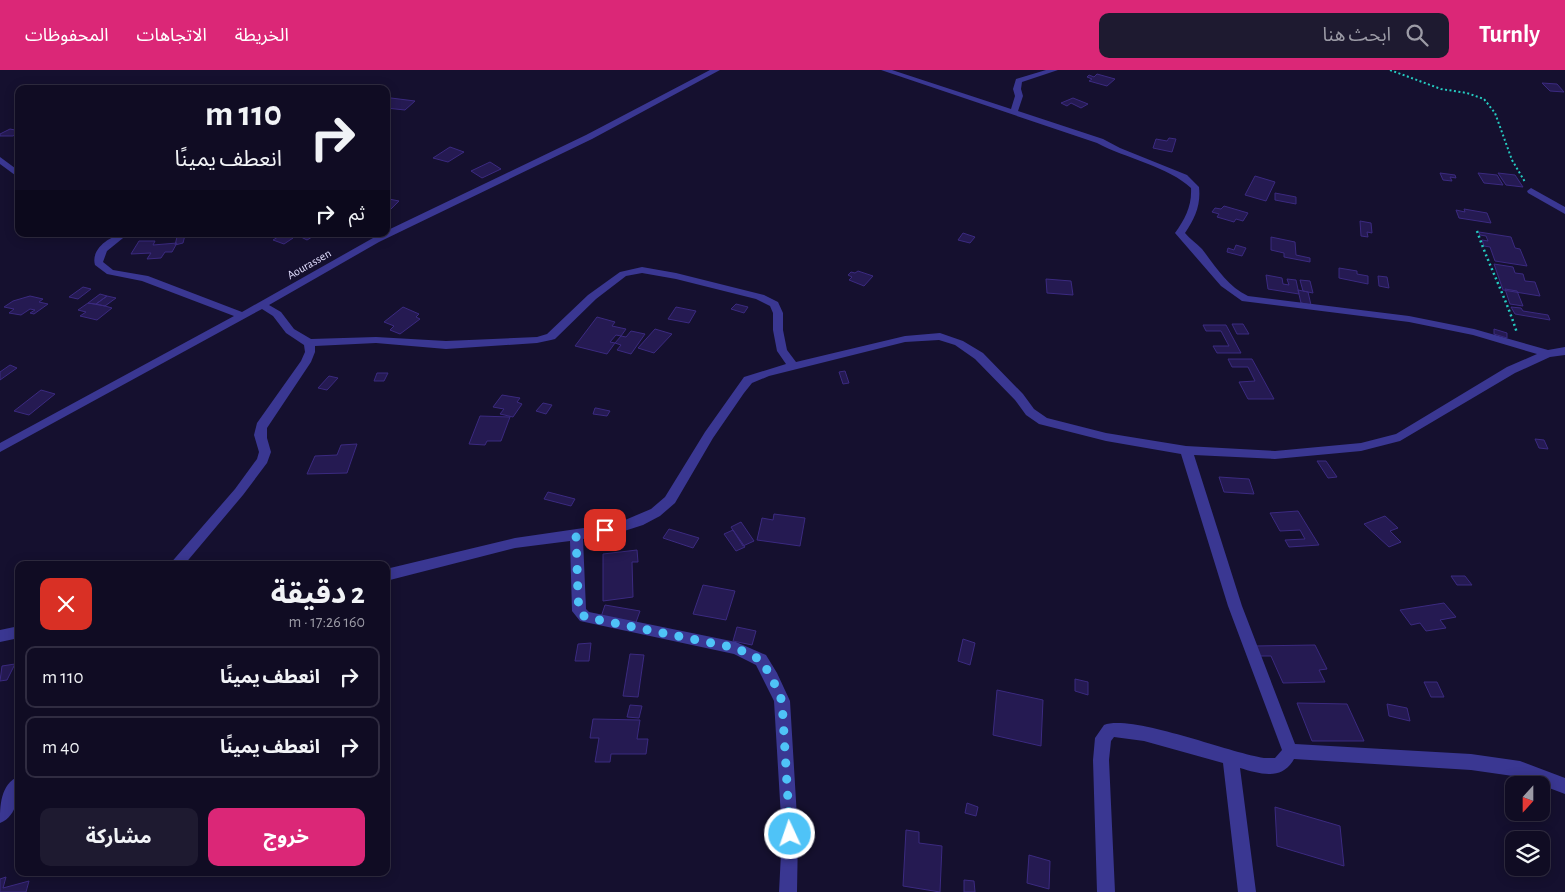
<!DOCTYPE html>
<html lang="ar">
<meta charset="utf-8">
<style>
:root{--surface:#100c23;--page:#1e1a30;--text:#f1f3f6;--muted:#9c9ba6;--line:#302c41;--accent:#db2777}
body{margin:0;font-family:"Alegreya Sans","Noto Sans Arabic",sans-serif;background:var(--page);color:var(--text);direction:rtl;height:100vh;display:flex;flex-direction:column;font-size:19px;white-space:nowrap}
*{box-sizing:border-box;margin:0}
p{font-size:16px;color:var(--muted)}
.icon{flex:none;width:28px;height:28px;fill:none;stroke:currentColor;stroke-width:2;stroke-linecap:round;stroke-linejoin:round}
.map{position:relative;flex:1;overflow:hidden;direction:ltr}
.panel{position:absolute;left:15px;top:491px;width:375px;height:315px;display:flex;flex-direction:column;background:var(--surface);border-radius:10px;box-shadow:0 2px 12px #0003,0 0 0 1px var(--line);direction:rtl}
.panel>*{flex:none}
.banner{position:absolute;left:15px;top:15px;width:375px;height:152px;border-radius:10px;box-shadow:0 2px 12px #0003,0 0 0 1px var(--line);direction:rtl;background:#100c23;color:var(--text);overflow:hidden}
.needle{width:32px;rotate:201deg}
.buttons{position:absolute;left:1505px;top:706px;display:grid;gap:10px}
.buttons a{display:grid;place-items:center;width:45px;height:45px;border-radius:10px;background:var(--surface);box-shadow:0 2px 12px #0003,0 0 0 1px var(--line);font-size:25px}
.pin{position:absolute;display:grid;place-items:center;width:42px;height:42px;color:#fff;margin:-21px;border-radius:10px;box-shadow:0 2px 8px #0006}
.me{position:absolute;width:55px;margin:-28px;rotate:357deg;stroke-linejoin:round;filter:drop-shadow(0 0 4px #0008)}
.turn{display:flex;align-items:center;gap:18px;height:105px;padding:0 25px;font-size:22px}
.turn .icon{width:65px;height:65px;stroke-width:2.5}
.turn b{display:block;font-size:35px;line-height:42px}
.then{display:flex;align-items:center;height:48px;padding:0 25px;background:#0003;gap:10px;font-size:19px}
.round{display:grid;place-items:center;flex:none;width:52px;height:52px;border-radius:10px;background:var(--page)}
.headline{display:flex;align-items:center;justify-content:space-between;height:85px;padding:0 25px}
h1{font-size:30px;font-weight:700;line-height:38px}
.button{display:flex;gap:10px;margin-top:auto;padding:10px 25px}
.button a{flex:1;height:58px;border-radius:10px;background:var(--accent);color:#fff;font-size:20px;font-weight:700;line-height:58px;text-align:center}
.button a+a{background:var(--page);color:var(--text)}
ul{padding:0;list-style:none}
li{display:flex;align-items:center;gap:15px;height:62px;margin:0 10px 8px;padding:0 15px;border:2px solid var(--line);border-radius:10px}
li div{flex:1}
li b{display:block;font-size:19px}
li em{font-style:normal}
header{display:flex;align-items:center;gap:30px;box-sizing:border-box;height:70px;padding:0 25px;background:var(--accent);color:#fff}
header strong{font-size:24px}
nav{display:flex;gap:28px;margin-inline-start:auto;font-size:18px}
.search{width:350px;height:45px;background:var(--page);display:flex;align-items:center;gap:12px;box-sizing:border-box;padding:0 18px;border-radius:10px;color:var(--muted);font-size:19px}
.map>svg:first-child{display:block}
</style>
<header>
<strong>Turnly</strong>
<div class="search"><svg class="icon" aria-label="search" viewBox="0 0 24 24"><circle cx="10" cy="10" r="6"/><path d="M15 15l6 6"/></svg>ابحث هنا</div>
<nav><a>الخريطة</a><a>الاتجاهات</a><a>المحفوظات</a></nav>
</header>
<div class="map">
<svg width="1565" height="822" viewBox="0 0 1565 822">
<rect width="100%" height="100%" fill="#15102f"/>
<path fill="#251a52" stroke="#3b2a80" d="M1097 4 1115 9 1107 16 1089 11 1092 9 1087 7 1089 5 1094 7Z
M1542 13 1557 14 1564 22 1550 21Z
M391 28 415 31 405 40 386 38 390 35 386 34V32Z
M1073 28 1088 34 1081 38 1071 33 1067 36 1061 33Z
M19 58V62L13 66H0V64L10 59 15 60Z
M1169 68 1176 69 1172 82 1153 78 1156 69 1167 71Z
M450 77 464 82 448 92 433 88Z
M490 92 501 99 482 108 471 101Z
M1440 103 1455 105 1456 108 1450 107 1452 111 1443 110Z
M1478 103 1497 105 1503 115 1484 113Z
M1498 103 1515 105 1523 117 1506 115Z
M1255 106 1275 112 1266 131 1245 125Z
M1275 123 1296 127V134L1275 130Z
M389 129 399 131 390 140 386 139V132Z
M1224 136 1248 143 1243 151 1236 149 1234 152 1217 147 1219 144 1212 142 1215 138 1221 139Z
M1464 139 1487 143 1491 153 1459 148 1456 140 1465 142Z
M1360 151 1371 153 1372 163 1367 162 1368 167 1361 166Z
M1479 162 1511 167 1515 178 1520 179 1527 196 1495 191 1490 177 1484 176 1482 170 1488 171 1486 166 1480 165Z
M963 163 975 167 970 173 958 170Z
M283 164 293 168 284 174 273 170Z
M295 164H317L307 170Z
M185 165 183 173 175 175 177 167Z
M1271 167 1295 172 1296 185 1310 188V192L1284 187V183L1271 180Z
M139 171H155L153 175 177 173 172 182H165L161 188 147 189 151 183 131 184Z
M1236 175 1246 178 1242 186 1227 182 1228 178 1234 180Z
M1494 194 1513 197 1515 203 1523 204 1525 211 1535 212 1540 226 1503 220Z
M1339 198 1357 201V204L1368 206V214L1339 208Z
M858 201 873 206 864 216 849 210 852 207 848 205 851 202 855 203Z
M1266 205 1282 208 1283 214 1289 215 1287 209 1296 210 1299 224 1268 219Z
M1378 206 1387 207 1389 218 1379 216Z
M1046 209 1071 211 1073 225 1047 223Z
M1300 210 1310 211 1313 223 1303 221Z
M83 217 91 219 78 229 69 227Z
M1505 219 1517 221 1523 236 1510 234Z
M1298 220 1308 222 1311 235 1301 233Z
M100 224 107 226 96 234 88 233Z
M30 226 43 229 39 232 48 234 34 244 30 243 35 240 30 239 21 245 9 243 14 239 4 237 13 231Z
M107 226 116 228 105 236 96 234Z
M88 233 105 236 112 238 97 250 80 246 86 242 78 240Z
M736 234 748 237 744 243 731 239Z
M403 237 419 244 416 247 420 249 400 264 390 260 394 256 384 252Z
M676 237 696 241 689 253 668 249Z
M1511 237 1521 238 1523 241 1548 245 1550 250 1515 244Z
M597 247 615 252 612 256 626 259 621 266 616 265 610 272 615 273 607 284 575 276Z
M1232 254H1243L1249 264H1237Z
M1203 255H1226L1241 283H1217L1213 276H1229L1221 261H1206Z
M655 259 672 264 654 283 638 278Z
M1494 259 1507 263V268L1494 264Z
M631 261 645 264 631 284 617 280 621 275 615 273 621 266 626 267Z
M1228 289H1252L1274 329H1248L1239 312 1255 311 1248 297H1232Z
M10 295 17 298 0 310V302Z
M845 301 849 313 843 314 839 302Z
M377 303H388L384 311H374Z
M329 306 338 308 327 320 318 318Z
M41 320 55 324 29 345 14 341Z
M502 325 520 328 517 332 522 334 513 347 500 344 504 339 493 337Z
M543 333 552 335 546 344 536 341Z
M595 338H596L610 341 607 346 593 344Z
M480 346 510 347 501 371H487L485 375 469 374Z
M1535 369 1544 370 1548 379 1539 378Z
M357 374 347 403 307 404 315 386 337 385 341 375Z
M1317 391H1326L1337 407 1328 408Z
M1219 407 1249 409 1254 424 1224 422Z
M548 422 575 429 571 436 544 429Z
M1298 441 1319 475 1289 477 1285 470 1305 469 1300 460 1280 461 1270 443Z
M774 444 805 448 800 476 757 470 762 448 773 450Z
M1385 446 1398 458 1390 461 1401 472 1389 477 1364 454Z
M741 452 754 471 743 476 731 457Z
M669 459 699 468 693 478 663 468Z
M733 460 745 477 736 481 724 464Z
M637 480 638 492H632L633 527 603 531V484Z
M1451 506H1465L1472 515H1457Z
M703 515 735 521 726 550 693 544Z
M1444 533 1456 547 1440 550 1446 558 1426 561 1420 553 1411 555 1400 540Z
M605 535 640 541 635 555 600 550Z
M737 557 756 561 752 575 733 571Z
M963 569 975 573 970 595 958 591Z
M591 573 589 591H575L578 574Z
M1315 575 1327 599 1319 600 1325 612 1283 613 1271 586H1257L1253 576Z
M630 584 644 585 638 627 623 626Z
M15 594 7 610 0 611 2 596Z
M1075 609 1088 612V625L1075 621Z
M1424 612H1437L1444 627H1431Z
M997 620 1043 630 1041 676 993 665Z
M1297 633 1347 634 1364 671H1312Z
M1387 634 1407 638 1410 651 1389 646Z
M630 635 642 636 639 648 627 647Z
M593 649 640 650 637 669H648L646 684H611L610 692H595L599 668H590Z
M967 733 978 737 976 746 965 743Z
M1275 737 1340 756 1344 796 1277 776Z
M906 760 919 762V773L942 776 940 822 903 816Z
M1029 785 1050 791 1049 819 1027 813Z
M6 807 3 818 29 811 26 822H0V809Z
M964 810 974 811 975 822H964Z"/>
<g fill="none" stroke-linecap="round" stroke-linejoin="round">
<path stroke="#25cbc1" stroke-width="2" stroke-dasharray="2 2.5" stroke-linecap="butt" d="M1390 0 1441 19 1467 23 1484 29 1495 43 1512 90 1525 112"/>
<path stroke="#25cbc1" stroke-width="2.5" stroke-dasharray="2 3" stroke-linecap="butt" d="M1477 161C1489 196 1506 228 1517 263"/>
<path fill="#3a3792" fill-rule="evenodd" d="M710 0H720L592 69 379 172 269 235 281 242 294 259 311 269 376 267 446 271 537 267 547 264 588 225 620 202 642 197 676 203 764 225 778 232 783 243V260L787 280 796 292 905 266 940 263 963 271 983 283 1023 324 1034 339 1047 348 1106 363 1186 376 1275 381 1361 373 1396 364 1507 297 1537 284 1473 265 1409 252 1242 231 1221 216 1175 163C1185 149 1192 136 1191 118 1169 97 1125 88 1097 73L881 0H892L1011 39 1015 26 1013 19 1016 9 1046 0H1058L1022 12 1021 19 1023 26 1018 41 1103 69 1120 78 1187 105 1199 117C1201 135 1195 148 1185 163 1190 169 1196 173 1202 179 1216 197 1227 216 1248 226L1409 246 1474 259 1548 280 1565 277V285L1550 287 1515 303 1400 371 1361 381 1275 389 1194 385 1242 536 1295 674 1471 684 1520 691 1565 708V724L1520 707 1471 700 1294 689C1282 711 1260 704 1240 698L1256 822H1238L1223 693 1144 671 1114 667 1111 671 1109 690 1115 822H1097L1093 690 1095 668 1104 655C1132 644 1230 683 1264 688H1275L1282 680 1228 536 1181 384 1106 371 1039 354 1026 345 1015 330 975 289 955 275 939 270 905 272 769 306 752 313 744 323 713 368 675 433 660 446 643 455 618 463 583 469 586 539 589 542 736 572 766 585 777 603 790 631 798 764 797 822H779L782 764 774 631 756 595 734 584 580 551 572 541 570 471 515 478 386 511V499L515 468 618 453 651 439 665 427 705 362 744 307 786 294 777 281 773 260V243L770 236 756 229 676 209 642 203 626 206 596 229 555 269 551 270 537 273 446 279 376 273 315 276V282L311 292 267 358V368L271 382 267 393 243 425 184 495H169L235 419 257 389 259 382 254 365 257 353 301 291 305 282 304 275 286 263 273 246 262 239 0 382V373L234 246 142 211 107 204 95 195C90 178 113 163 128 164L107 181 103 192 113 200 148 206 242 242 373 168 386 164V161L586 65Z
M0 87 19 101V108L0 94Z
M1531 118 1565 137V144L1528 123 1527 121Z
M19 556V568L0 572V560Z
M19 706C19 723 18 746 0 753 0 737 0 714 19 706Z"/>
</g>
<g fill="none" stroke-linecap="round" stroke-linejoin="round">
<path stroke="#4fc3f7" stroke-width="9" stroke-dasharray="0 16.2" d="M605 460 576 464 578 526 579 541 585 547 736 578 761 590 772 608 782 631 790 764"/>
</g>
<g text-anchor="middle" stroke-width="4" stroke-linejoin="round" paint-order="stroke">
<g font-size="12" fill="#e2deff" stroke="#15102f">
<text transform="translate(309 194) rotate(-30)" y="4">Aourassen</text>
</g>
</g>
</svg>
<div class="buttons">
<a><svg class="needle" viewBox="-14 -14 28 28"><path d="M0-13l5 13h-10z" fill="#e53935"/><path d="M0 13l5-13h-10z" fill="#9c9ba6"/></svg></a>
<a><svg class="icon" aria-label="layers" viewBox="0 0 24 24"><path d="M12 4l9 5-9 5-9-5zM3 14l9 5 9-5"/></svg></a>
</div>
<div class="pin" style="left:605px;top:460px;background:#d93025"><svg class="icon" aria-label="arrive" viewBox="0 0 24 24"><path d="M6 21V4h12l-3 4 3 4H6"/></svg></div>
<svg class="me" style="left:790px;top:764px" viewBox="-20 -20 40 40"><circle r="17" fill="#4fc3f7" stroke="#fff" stroke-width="3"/><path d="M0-11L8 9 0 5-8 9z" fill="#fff"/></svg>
<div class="banner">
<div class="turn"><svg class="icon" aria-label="right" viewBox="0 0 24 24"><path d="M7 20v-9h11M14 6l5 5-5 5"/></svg><div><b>110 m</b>انعطف يمينًا</div></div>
<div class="then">ثم<svg class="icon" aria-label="right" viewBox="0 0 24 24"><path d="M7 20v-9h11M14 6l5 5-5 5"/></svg></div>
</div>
<section class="panel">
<div class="headline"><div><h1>2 دقيقة</h1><p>160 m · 17:26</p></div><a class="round" style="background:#d93025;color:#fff"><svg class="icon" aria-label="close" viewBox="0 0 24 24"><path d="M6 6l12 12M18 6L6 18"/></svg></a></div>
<ul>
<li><svg class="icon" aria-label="right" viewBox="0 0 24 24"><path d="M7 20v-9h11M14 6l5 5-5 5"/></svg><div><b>انعطف يمينًا</b></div><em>110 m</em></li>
<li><svg class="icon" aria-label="right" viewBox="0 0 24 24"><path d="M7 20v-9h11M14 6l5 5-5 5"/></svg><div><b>انعطف يمينًا</b></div><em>40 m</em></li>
</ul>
<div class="button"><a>خروج</a><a>مشاركة</a></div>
</section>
</div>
